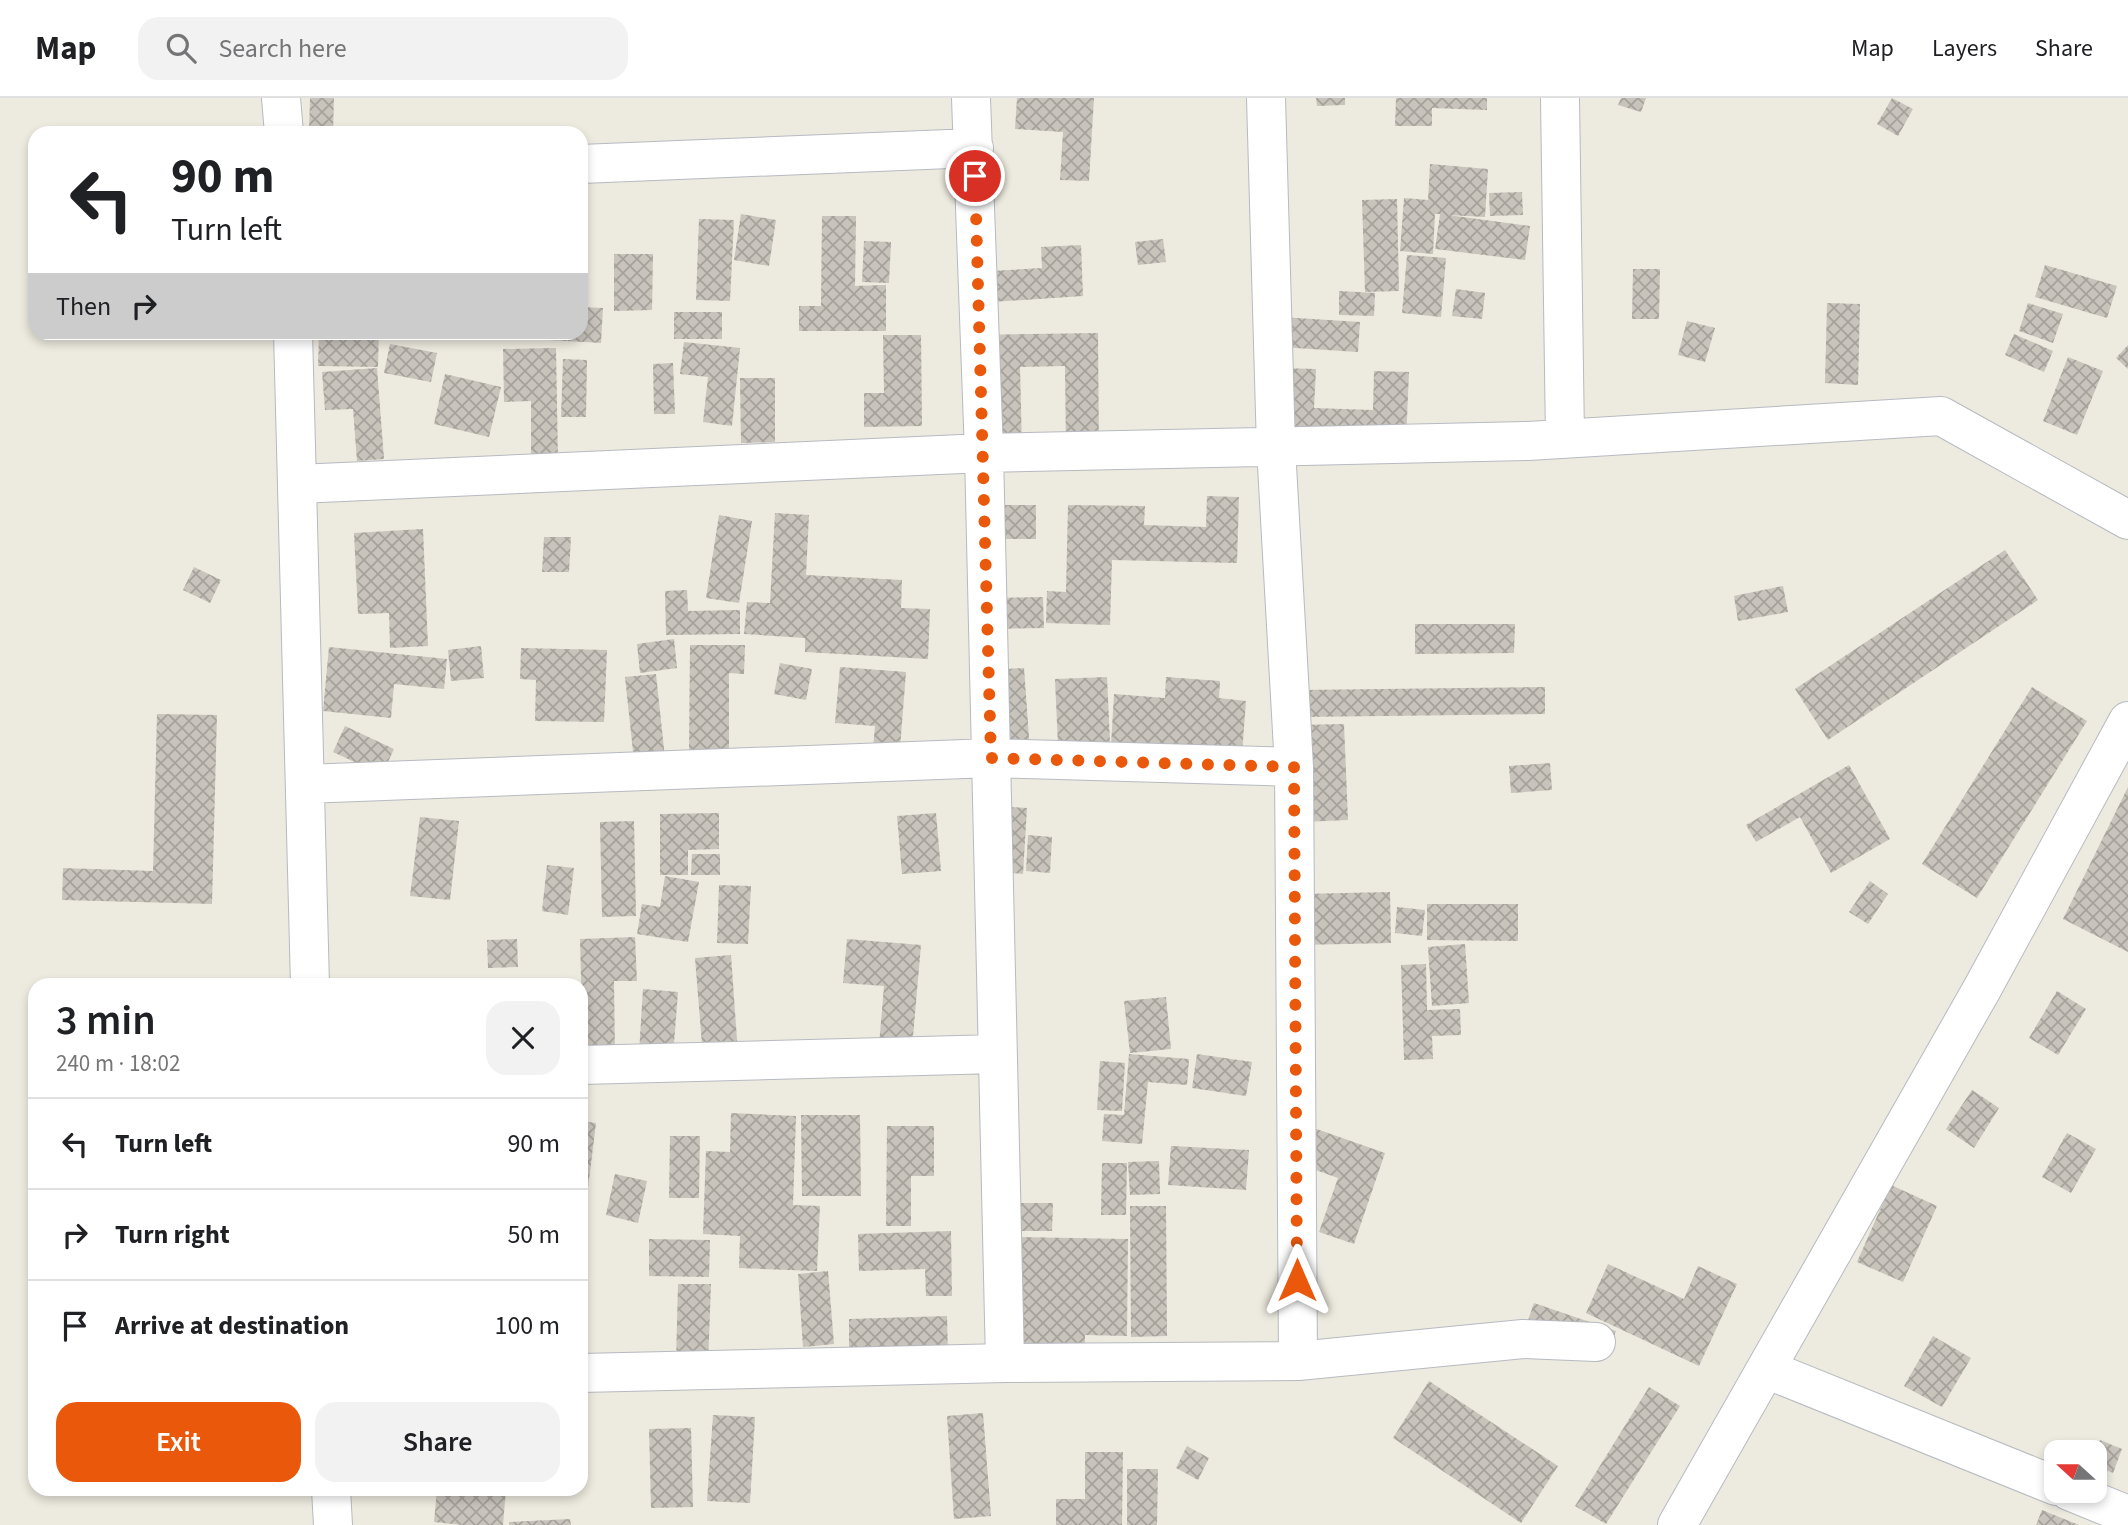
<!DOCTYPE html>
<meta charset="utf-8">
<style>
:root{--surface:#fff;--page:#f2f2f2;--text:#202124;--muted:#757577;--line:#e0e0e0;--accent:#ea580c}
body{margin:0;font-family:"Source Sans 3",sans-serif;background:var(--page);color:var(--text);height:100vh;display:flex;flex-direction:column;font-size:26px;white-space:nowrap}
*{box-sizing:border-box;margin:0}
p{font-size:23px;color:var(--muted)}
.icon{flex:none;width:38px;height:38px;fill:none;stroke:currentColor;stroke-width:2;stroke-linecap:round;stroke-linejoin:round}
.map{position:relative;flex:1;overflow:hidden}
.side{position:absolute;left:28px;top:880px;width:560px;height:518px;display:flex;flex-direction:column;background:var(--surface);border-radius:21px;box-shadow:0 4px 10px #0003}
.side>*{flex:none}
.top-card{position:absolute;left:28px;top:28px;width:560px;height:214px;border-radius:21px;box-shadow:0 4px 10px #0003;background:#fff;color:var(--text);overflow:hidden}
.needle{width:46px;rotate:291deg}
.controls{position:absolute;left:2044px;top:1342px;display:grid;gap:14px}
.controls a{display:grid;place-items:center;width:63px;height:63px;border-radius:14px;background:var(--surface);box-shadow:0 4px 10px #0003;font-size:35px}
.pin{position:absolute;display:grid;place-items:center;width:60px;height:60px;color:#fff;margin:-30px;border:4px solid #fff;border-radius:50%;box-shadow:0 2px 7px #0007}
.me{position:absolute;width:77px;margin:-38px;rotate:0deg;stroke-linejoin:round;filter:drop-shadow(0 0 5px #0008)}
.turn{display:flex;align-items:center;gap:24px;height:147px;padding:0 28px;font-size:32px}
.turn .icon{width:91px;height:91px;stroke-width:2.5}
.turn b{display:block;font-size:49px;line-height:60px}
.then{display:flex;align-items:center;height:66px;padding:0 28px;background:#0003;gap:14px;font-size:26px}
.round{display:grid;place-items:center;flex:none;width:74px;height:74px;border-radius:21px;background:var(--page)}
.summary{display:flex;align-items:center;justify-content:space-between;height:119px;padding:0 28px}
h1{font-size:42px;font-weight:600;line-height:52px}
.primary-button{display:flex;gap:14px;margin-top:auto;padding:14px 28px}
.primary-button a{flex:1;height:80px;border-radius:21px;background:var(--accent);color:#fff;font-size:28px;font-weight:600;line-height:80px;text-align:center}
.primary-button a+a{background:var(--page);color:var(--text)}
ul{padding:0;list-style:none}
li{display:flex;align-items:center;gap:21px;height:91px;padding:0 28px;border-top:2px solid var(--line)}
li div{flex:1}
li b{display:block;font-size:26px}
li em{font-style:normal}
header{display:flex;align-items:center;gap:42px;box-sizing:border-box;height:98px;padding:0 35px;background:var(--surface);border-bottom:2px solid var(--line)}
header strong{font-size:33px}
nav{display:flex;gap:38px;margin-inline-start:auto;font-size:24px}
.search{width:490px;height:63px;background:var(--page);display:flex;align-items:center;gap:18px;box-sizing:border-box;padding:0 24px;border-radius:21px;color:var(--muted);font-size:26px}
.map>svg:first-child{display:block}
</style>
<header>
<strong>Map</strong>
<div class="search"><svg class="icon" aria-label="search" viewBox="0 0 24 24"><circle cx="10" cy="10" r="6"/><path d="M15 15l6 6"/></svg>Search here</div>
<nav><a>Map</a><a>Layers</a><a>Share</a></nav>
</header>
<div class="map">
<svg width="2128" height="1427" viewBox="0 0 2128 1427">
<defs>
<pattern id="building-cross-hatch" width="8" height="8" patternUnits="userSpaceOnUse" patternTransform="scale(1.75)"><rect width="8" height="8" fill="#c8c4bc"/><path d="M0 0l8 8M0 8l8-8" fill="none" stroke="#a5a29c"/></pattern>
</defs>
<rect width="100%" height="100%" fill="#edeadf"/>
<path fill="url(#building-cross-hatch)" d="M310 0H334L333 35 309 34Z
M1017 0H1094L1089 83 1060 82 1063 34 1015 31Z
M1316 0H1345V7L1317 8Z
M1396 0H1487V12L1432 10V28H1395Z
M1621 0H1646L1641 14 1618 7Z
M1892 0 1913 11 1898 38 1877 26Z
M1430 66 1488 71 1485 119 1448 117 1530 128 1525 162 1435 151 1440 116H1435L1433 156 1400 153 1404 100 1428 102Z
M1522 94 1523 117 1490 118 1489 95Z
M1397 101 1399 193 1365 194 1362 102Z
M741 116 776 122 769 168 734 162Z
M822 118H856L855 188 886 187V233H799V208H821Z
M699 121 734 122 730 203 696 202Z
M1163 141 1166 164 1138 167 1135 144Z
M864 143 891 144 889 185 862 184Z
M1081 147 1083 198 976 205 974 174 1042 170 1041 149Z
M614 156H653L652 212 614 213Z
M1407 157 1446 160 1441 219 1402 215Z
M2045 167 2117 188 2107 220 2035 199Z
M1633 171H1660L1659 221H1632Z
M1456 191 1485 195 1482 221 1452 218Z
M1339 193 1375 195 1374 218 1339 217Z
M1827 205 1860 206 1858 287 1825 285Z
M2028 205 2063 216 2053 245 2019 233Z
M581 209 603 210 601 245 549 242 550 234H581Z
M674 214H722V241H674Z
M1281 219 1360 224 1358 254 1279 249Z
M1687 223 1715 230 1705 264 1678 257Z
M319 234H379L378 269 318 268Z
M467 234H500V241L467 242Z
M1098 235 1099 352 1066 353 1065 268 1020 269 1022 350H978L977 237Z
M2014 236 2053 253 2044 274 2005 257Z
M883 237H921L922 328 864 329V295H884Z
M684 244 740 250 732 328 703 324 708 279 680 276Z
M390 246 437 255 431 284 384 275Z
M2128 247V271L2116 260Z
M556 250 558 362 531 363V303L504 304 503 251Z
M2068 259 2103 273 2077 337 2043 323Z
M563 261 587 262 586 319H561Z
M673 265 675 316H654L653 266Z
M377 270 384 361 357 363 353 311 325 312 322 274Z
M1280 270 1316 271 1314 310 1373 312 1374 273 1409 274 1406 344 1278 339Z
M445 276 501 289 489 339 434 326Z
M740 280H775V344L741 345Z
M1207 398 1239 399 1237 465 1112 462 1110 527 1046 525 1047 493 1066 494 1068 407 1145 408 1144 427 1206 429Z
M987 407H1036V441H987Z
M775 415 809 417 806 477 902 482 901 510 930 511 928 561 805 554V540L744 536 747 504 770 505Z
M719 417 752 423 739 505 706 500Z
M423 431 428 548 390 550 389 515 358 516 354 435Z
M544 439H571L569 474H542Z
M2005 452 2038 502 1828 642 1795 591Z
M194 469 221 482 210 505 183 492Z
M1783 488 1788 514 1738 523 1734 498Z
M687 492 688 513 740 512V536L666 537 665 493Z
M1043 499 1044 530 989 531V500Z
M1415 526H1515L1514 555 1415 556Z
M674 541 677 570 640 575 637 546Z
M690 547H745L744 576 729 575V652H689Z
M481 548 484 580 451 583 448 552Z
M329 549 447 561 444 591 394 586 391 620 323 613Z
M521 550 607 552 604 624 535 623 536 582 520 581Z
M780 565 812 571 806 602 774 596Z
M840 569 906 574 899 663 872 661 875 628 835 625Z
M1024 570 1030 653 994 656 988 572Z
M656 576 665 660 634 663 625 579Z
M1107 579 1110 645 1058 648 1055 581Z
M1166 579 1220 583 1219 600 1246 603 1242 656 1111 647 1114 596 1165 600Z
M1545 589V616L1300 619V592Z
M2032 589 2087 623 1977 800 1922 766Z
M157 616 217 617 212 806 62 802 63 770 153 773Z
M1344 626 1348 722 1300 724 1297 627Z
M345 628 394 651 382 677 333 654Z
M1550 665 1552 692 1511 695 1509 668Z
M1849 667 1890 741 1831 775 1800 719 1756 744 1746 727Z
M2128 689V854L2063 821Z
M995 708 1027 710 1023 776 991 773Z
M719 715V751L688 752V777H660V716Z
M936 715 941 773 902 776 897 718Z
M420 719 459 723 450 802 410 798Z
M634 723 636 818 602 819 600 724Z
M1028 737 1052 739 1050 775 1026 773Z
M692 756H720V777H691Z
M547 767 574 770 568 817 542 813Z
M665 778 699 784 688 844 637 836 642 806 660 809Z
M1870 783 1888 796 1868 826 1849 814Z
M719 787 751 788 748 846 717 845Z
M1390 794 1391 845 1301 847 1300 796Z
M1427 806H1518V843L1427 842Z
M1397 809 1425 812 1422 838 1395 835Z
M635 839 637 883H614L615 959 583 960 580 841Z
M517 841 518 869 488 870 487 842Z
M847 841 921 847 912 950 879 947 884 888 843 885Z
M1465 846 1469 905 1432 908 1428 849Z
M731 857 738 956 703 959 695 860Z
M1426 866 1427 912 1460 911 1461 937 1432 938 1433 961 1404 962 1401 867Z
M643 891 678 894 673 958 639 955Z
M2057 893 2086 911 2058 957 2029 940Z
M1166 899 1171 951 1130 955 1124 903Z
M1129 956 1189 961 1187 987 1148 984 1142 1046 1102 1043 1104 1016 1124 1017Z
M1197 956 1252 964 1246 998 1192 990Z
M1100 963 1125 965 1122 1013 1097 1012Z
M1972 992 1999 1010 1974 1050 1946 1031Z
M731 1015 796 1018 793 1107 820 1108 817 1173 739 1170 740 1138 703 1136 706 1053 730 1054Z
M801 1017H860L861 1098H802Z
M581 1023 596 1025 586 1106H581Z
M887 1028H934V1078H911V1128H886Z
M1308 1028 1385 1055 1354 1146 1319 1134 1338 1080 1296 1065Z
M2067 1035 2096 1051 2071 1095 2042 1079Z
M670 1038H700L699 1100H669Z
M1171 1048 1249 1052 1246 1092 1168 1087Z
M1159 1063 1160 1096 1130 1097 1128 1064Z
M1102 1065H1127L1126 1117H1101Z
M615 1076 647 1083 638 1125 606 1117Z
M1891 1087 1937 1108 1903 1184 1857 1164Z
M1008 1105H1053L1052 1133H1008Z
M1130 1108H1166L1167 1238 1131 1239Z
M951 1133 952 1198H926L925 1171 859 1173 858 1136Z
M1010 1139 1128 1141 1127 1238 1085 1237V1259L1008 1258Z
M649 1141 710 1142 709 1179 649 1178Z
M1608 1166 1684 1201 1698 1168 1737 1186 1699 1268 1586 1215Z
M828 1173 834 1246 803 1249 798 1176Z
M678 1186H711L708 1266 676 1265Z
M1534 1205 1616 1233 1608 1256 1526 1228Z
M947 1218 948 1258 849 1260V1221Z
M1933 1238 1971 1260 1942 1309 1904 1288Z
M1429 1283 1558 1368 1521 1425 1393 1340Z
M1649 1289 1680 1308 1606 1426 1575 1408Z
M983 1315 991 1418 954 1421 947 1318Z
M713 1317 755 1319 750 1405 707 1403Z
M691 1330 693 1409 651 1410 649 1331Z
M2100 1342 2122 1351 2113 1375 2095 1367V1355Z
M1187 1348 1209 1360 1198 1382 1176 1370Z
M1085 1354H1123L1122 1427H1056V1401H1085Z
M1127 1371H1158L1157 1427H1127Z
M437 1391H506L503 1427H462L434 1424Z
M2042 1412 2079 1427H2036Z
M570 1421 571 1427H509V1424Z"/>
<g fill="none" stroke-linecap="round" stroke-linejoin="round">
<defs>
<path id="street" d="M281 0 284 35
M971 0 984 355 1005 1265
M1266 0 1276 350 1294 669 1298 1263
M1560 0 1565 340
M581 66 974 50
M293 234 310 887
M298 386 984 355 1528 343 1941 318 2128 422
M305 686 991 660 1294 669
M581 967 997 956
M1766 1271 2056 1388
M581 1275 1005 1265 1298 1263 1523 1241 1596 1244
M331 1391 333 1427
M2069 1393 2128 1417
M1677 1427 1982 891 2128 623"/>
</defs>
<use href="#street" stroke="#b7bac0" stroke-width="40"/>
<use href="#street" stroke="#fff" stroke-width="38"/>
</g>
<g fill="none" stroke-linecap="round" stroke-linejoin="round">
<path stroke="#ea580c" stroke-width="12" stroke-dasharray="0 21.6" d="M975 78 991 660 1294 669 1297 1182"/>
</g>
</svg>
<div class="controls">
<a><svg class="needle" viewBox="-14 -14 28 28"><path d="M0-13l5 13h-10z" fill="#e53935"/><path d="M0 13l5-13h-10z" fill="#757577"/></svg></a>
</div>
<div class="pin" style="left:975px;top:78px;background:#d93025"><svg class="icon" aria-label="arrive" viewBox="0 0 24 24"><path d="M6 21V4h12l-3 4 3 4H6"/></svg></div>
<svg class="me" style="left:1297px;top:1182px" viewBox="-20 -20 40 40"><path d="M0-17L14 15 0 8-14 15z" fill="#ea580c" stroke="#fff" stroke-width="4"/></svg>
<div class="top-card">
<div class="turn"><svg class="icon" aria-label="left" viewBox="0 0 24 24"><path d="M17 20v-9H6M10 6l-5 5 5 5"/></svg><div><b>90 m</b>Turn left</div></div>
<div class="then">Then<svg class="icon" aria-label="right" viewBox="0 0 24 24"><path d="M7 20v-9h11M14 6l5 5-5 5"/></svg></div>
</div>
<section class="side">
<div class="summary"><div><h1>3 min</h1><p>240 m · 18:02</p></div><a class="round"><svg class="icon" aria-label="close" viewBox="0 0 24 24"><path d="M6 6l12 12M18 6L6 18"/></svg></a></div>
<ul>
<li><svg class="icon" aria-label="left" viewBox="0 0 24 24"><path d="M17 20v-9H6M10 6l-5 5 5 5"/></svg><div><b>Turn left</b></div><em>90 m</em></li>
<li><svg class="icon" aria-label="right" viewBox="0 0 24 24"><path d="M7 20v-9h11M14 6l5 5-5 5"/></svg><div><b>Turn right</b></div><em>50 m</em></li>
<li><svg class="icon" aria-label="arrive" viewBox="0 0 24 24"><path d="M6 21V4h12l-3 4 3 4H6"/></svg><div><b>Arrive at destination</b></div><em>100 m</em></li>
</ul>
<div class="primary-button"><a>Exit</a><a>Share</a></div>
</section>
</div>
